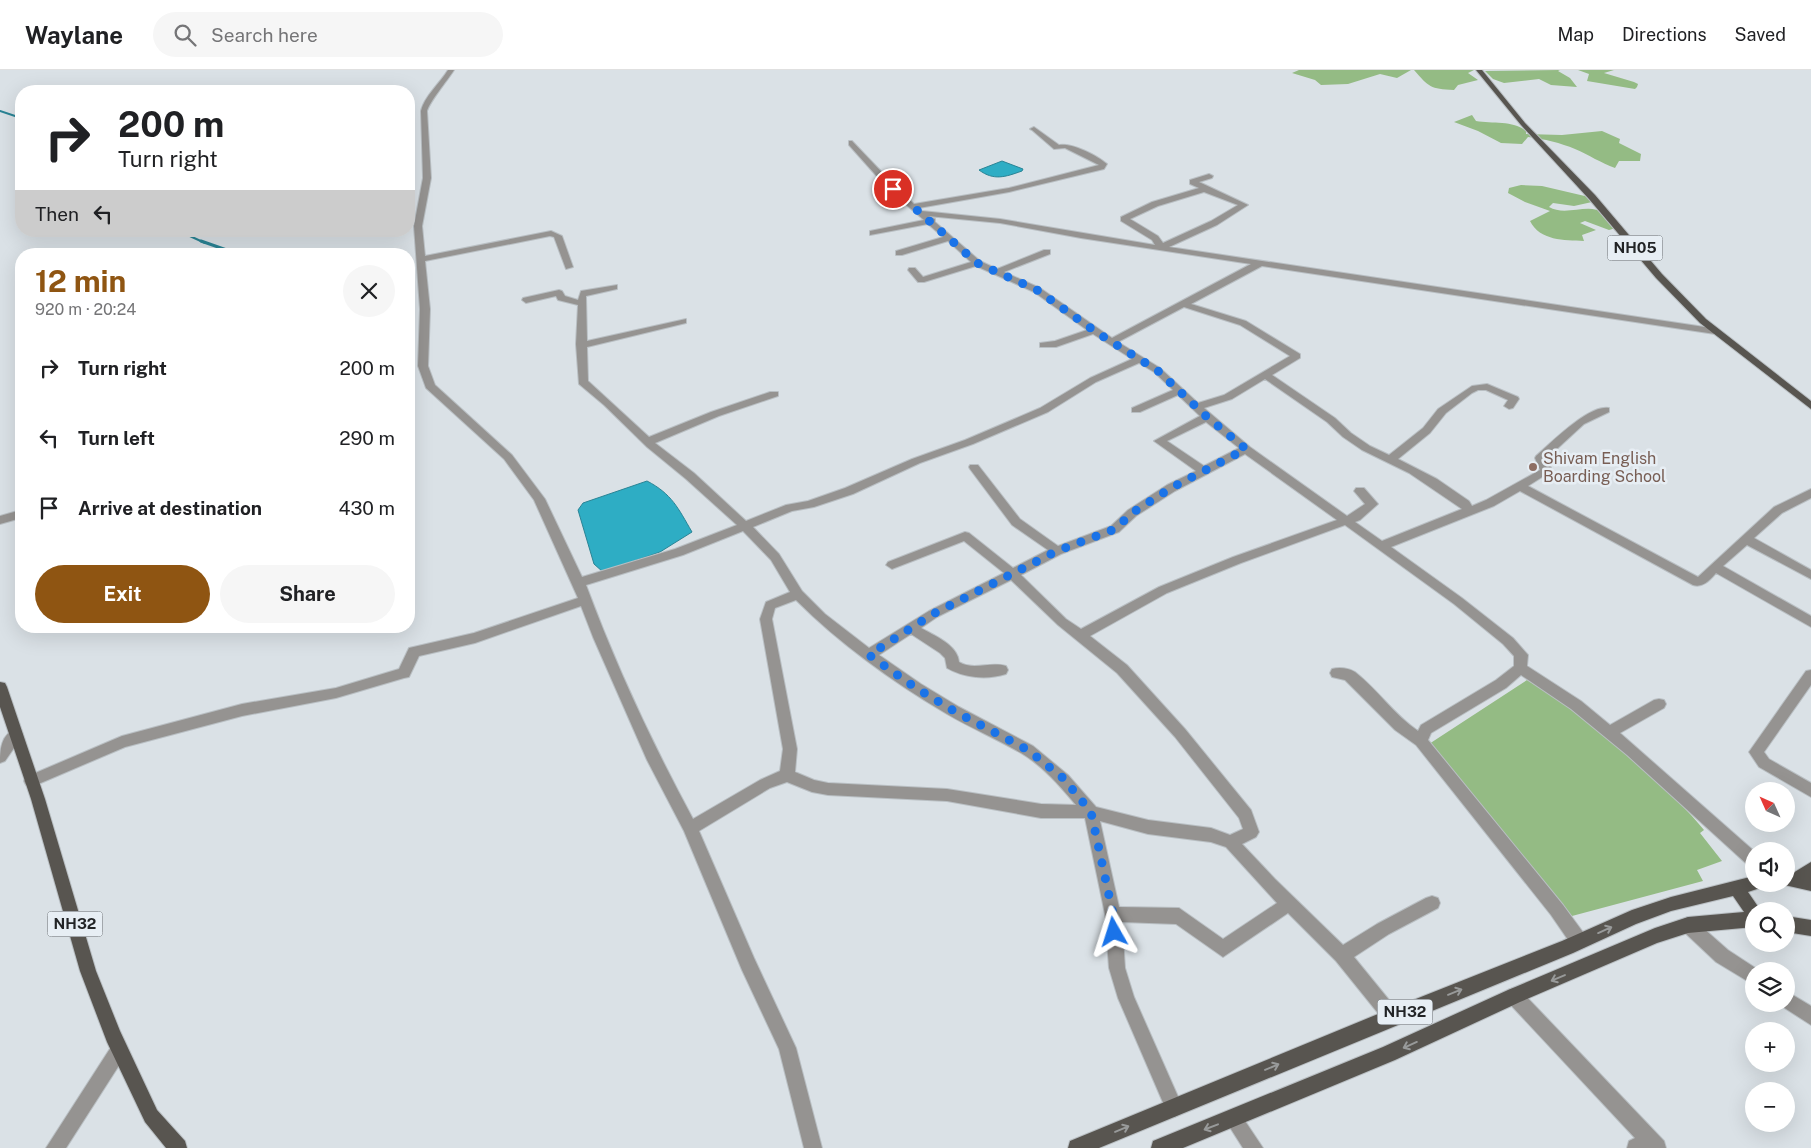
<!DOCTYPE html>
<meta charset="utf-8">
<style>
:root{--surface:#fff;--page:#f6f6f6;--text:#202124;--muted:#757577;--line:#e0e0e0;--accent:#8f5512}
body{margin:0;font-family:"Public Sans",sans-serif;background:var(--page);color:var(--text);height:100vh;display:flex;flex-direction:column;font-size:19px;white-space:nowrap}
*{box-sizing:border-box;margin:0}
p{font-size:16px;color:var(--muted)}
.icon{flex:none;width:28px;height:28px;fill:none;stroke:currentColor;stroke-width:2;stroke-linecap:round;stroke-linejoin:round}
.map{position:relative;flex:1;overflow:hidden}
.panel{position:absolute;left:15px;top:178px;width:400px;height:385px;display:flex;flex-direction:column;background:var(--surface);border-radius:20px;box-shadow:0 5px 20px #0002}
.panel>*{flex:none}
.banner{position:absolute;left:15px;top:15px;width:400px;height:152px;border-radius:20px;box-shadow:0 5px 20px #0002;background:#fff;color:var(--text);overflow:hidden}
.needle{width:32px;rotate:315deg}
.tools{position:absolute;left:1745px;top:712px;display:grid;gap:10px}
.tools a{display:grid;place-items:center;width:50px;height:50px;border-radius:50%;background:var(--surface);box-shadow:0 5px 20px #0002;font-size:25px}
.pin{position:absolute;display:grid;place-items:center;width:42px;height:42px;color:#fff;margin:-21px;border:2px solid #fff;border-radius:50%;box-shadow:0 1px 5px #0007}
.me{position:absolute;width:55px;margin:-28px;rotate:354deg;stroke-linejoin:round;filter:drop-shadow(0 0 4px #0008)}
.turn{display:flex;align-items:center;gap:18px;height:105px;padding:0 20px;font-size:22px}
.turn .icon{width:65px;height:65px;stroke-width:2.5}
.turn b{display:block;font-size:35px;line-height:42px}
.then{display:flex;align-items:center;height:48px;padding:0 20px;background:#0003;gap:10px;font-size:19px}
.round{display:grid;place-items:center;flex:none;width:52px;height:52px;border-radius:26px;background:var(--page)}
.headline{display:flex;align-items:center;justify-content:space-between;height:85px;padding:0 20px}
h1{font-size:30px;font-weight:700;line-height:38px;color:var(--accent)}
.action{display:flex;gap:10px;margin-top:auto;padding:10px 20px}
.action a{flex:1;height:58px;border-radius:30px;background:var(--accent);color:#fff;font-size:20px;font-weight:700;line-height:58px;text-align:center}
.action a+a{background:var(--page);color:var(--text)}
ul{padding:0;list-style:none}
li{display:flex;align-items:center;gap:15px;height:70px;padding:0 20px}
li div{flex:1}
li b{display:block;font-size:19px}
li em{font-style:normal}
header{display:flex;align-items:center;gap:30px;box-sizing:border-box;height:70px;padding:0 25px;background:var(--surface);border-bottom:1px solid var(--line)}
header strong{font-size:24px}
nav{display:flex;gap:28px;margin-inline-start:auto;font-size:18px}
.search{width:350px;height:45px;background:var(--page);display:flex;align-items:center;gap:12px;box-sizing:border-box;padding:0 18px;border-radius:28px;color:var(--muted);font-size:19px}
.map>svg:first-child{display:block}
</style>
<header>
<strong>Waylane</strong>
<div class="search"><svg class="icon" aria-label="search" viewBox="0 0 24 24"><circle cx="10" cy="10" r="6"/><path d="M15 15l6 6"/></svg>Search here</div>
<nav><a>Map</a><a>Directions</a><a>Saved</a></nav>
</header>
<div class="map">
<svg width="1811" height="1078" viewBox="0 0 1811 1078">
<rect width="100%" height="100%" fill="#dae1e6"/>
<path fill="#94bb84" d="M1299 0H1411L1397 8 1380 4 1348 14 1321 15 1315 10 1292 3Z
M1414 0H1474L1468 3 1478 10 1458 15 1454 20C1430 19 1429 17 1414 0Z
M1560 0 1558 1 1570 8 1577 17 1551 15 1539 9 1504 13 1493 9 1485 1Z
M1578 0H1614L1604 3 1634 12 1638 14 1637 17 1635 19 1587 11 1589 4Z
M1472 45 1476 51C1492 54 1513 50 1526 61V64L1562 65 1602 61 1620 69 1619 73 1641 84 1640 91H1619L1615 98C1601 93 1589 85 1575 79 1561 73 1544 69 1528 67L1522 74 1501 73 1478 61 1454 52Z
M1521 115 1542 116 1589 127 1592 132 1574 136 1553 133 1549 137C1566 147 1589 132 1603 143 1608 147 1612 153 1616 158L1609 160 1585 151 1580 153 1596 160 1582 165 1584 171C1564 170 1540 171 1530 151L1550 141 1525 132 1508 123 1509 118Z
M1527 610C1572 637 1612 670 1650 705 1669 723 1688 740 1704 760L1700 763 1722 791 1697 800 1703 811 1572 846 1439 687 1429 674Z"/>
<path fill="#2eadc4" stroke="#2a8495" d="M1002 91 1023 99 1022 101C1005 107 994 111 979 100Z
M647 411C672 424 678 438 692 462L660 482 603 502 594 494 578 440 583 433Z"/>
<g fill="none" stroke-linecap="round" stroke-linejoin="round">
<path stroke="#2a8495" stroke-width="2" d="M0 41 21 48
M179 161 205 173"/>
<path stroke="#2a8495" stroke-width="3" d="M201 171 238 184"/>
<defs>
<path id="minor" d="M448 0H454C447 11 430 31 427 41L431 108 422 156 425 186 551 161 562 166 573 197 566 199 554 167 550 166 425 191 430 239 428 296 435 315 512 385 545 429 582 507 675 479 737 455 686 409 647 377 604 335 579 314 576 274 578 235 558 230 556 226 526 233 522 230 523 228 559 220 562 221 565 226 578 230 581 221 617 215V219L586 226 587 271 686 249V253L587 277 588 311 649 367 711 342 770 322H778V326L719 346 655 373 694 403 746 451 786 435 808 431 845 418 912 389 965 370 1040 338 1090 308 1132 289 1093 264 1056 277H1040V273L1055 271 1087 260 1034 222 976 196 924 212H918L908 200 909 198H915L923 207 971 192 948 171 902 185H896V181L943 167 928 154 870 165V161L924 150 890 121 849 75V71H852L896 117 914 134 1009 118 1099 95 1065 78 1054 79 1032 60 1030 59 1034 57 1059 75C1073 73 1096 85 1107 94L1104 99 1009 122 919 138 922 141 1000 149 1155 175 1152 170 1121 151V147L1152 132 1199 118 1190 114V110L1209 104 1213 106 1212 108 1199 112 1248 135 1217 155 1169 177 1718 259V263L1715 264 1262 196 1191 234 1246 251 1300 284V288L1272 305 1335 348 1351 363 1370 376 1389 385 1423 358 1438 339 1472 316 1487 314 1518 327 1519 329 1513 338 1509 339 1504 336 1508 330 1486 320H1478L1472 323 1446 343 1430 363 1398 389 1437 409 1469 431 1472 436 1486 430 1540 400 1535 388 1536 386C1551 373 1589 334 1609 338V342L1584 354 1546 389 1551 398 1550 402 1528 416 1698 507 1774 437 1811 419V428L1782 443 1754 468 1811 500V509L1747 475 1723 496 1811 546V557L1716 503C1710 510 1703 518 1693 515L1520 421 1494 436 1391 477 1462 528 1513 568 1528 585 1527 596 1581 631 1610 655 1654 630 1659 629 1664 630 1666 634 1664 638 1620 663 1754 781V798L1749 796 1627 685 1571 639 1521 605 1506 618 1431 663 1428 670 1563 835 1585 865 1587 871 1585 877 1579 879 1573 877 1551 845 1416 675 1395 660 1345 610 1332 607 1330 603 1332 599C1339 597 1349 598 1355 602 1378 620 1394 645 1418 661L1421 655 1496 610 1514 596V586L1503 574 1454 534 1345 455 1241 493 1167 523 1090 566 1127 595 1185 659 1251 740 1259 762 1256 767 1242 774 1275 809 1343 875 1377 854 1426 828 1432 826 1438 828 1440 833 1438 838 1389 864 1354 887 1398 941 1401 947 1398 953 1392 956 1386 953 1336 891 1288 843 1223 887 1176 854 1122 852 1125 898 1134 927 1183 1038 1180 1044 1174 1047 1168 1044 1118 928 1109 898 1105 844 1085 748H1041L947 731 828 725 812 722 787 712 770 718 699 761 754 888 796 978 822 1078H804L779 979 742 900 684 761 647 690 593 567 581 536 475 573 419 586 409 607 404 608 336 628 242 646 125 677 36 715 31 717 26 715 24 711 26 707 122 666 242 634 336 618 399 599 409 578 474 563 578 528 534 430 504 389 426 318 418 296 420 239 414 156 423 108 421 41C424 27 440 13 448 0ZM1204 122 1238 135 1211 151 1163 173 1158 166 1130 149 1158 136ZM928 146 1000 153 1081 168 1251 194 1112 268 1040 218 1004 202 1050 184V180H1044L997 199 980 191 935 152V149ZM1184 237 1240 255 1290 286 1224 325 1198 333 1160 298 1118 272ZM1139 293 1154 302 1173 320 1132 338V342H1140L1178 325 1200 346 1154 371 1196 401 1167 415 1128 440 1111 456 1058 476 1020 449 978 395H970L969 397 970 399 1012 455 1048 480 1013 498 969 463 965 462 888 492 886 495 892 499 964 471 1004 503 929 541 869 578 825 544 802 521 779 484 753 457 792 441 814 437 853 424 920 393 973 374 1048 342 1096 312ZM1265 309 1327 352 1343 367 1362 380 1409 403 1462 439 1382 471 1355 452 1360 450 1378 434 1364 418H1356L1354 421 1365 434 1347 446 1250 377 1204 338 1232 329ZM1206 352 1239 378 1204 396 1167 371ZM1245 384 1337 450 1233 487 1159 517 1081 559 1066 549 1021 505 1061 484 1119 462 1136 446 1175 421ZM743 461 771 490 790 522 766 532 760 549 783 679 780 701 760 710 693 749C652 673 616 596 586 515L683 485ZM1011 510 1058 555 1117 603 1175 667 1239 748 1243 759 1230 765 1211 758 1148 750 1096 737 1068 705 1033 676 959 637 921 614 879 585 911 564 940 583 945 588 947 598C964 608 987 610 1006 604L1008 600 1006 596C990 591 974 601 959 592 958 575 933 565 921 558L937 547ZM796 530C840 574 893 612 947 644 971 658 997 669 1021 683 1043 696 1060 716 1076 735L1041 734 947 719 828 713 814 710 795 702 797 679 772 549 775 538ZM1100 751 1148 764 1211 772 1226 777 1277 833 1223 869 1179 838 1119 837Z
M21 440V448L0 454V446Z
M1811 600V615L1764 682 1769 689 1811 713V727L1759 697 1749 682 1806 601Z
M16 659 21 661 23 665 5 691 0 693C0 680 1 664 16 659Z
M1688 847 1694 850 1728 880 1760 901H1754V915L1716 892 1682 860 1680 855 1682 850Z
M1514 918 1520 920 1664 1071 1666 1078H1627L1629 1071 1635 1068 1508 932 1506 926 1508 920Z
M1786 921 1811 936V955L1780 935 1786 934Z
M119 971 125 974 128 980 125 986 66 1078H46L113 974Z
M1233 1039 1239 1042 1263 1078H1243L1224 1048 1227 1042Z"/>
<path id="major" d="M1476 0H1482L1525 53 1595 125 1662 204 1706 249 1811 331V339L1700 253 1656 208 1589 129 1521 55Z
M0 612 5 613 7 617 45 729 96 901 120 961 157 1040 185 1071 187 1078H166L145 1052 107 972 80 901 31 729 0 637Z
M1811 792V821L1780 814H1786V802L1793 803Z
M1754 806V814H1761L1760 818 1748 822 1761 841H1754V857L1688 863 1657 873 1520 932 1395 990 1183 1078H1151L1153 1071 1383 977 1508 920 1655 858 1688 847 1744 842 1733 826 1671 841 1636 854 1573 883 1099 1078H1068L1070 1071 1378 944 1562 871 1632 840 1671 827Z
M1786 846 1811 850V866L1786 862Z"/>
</defs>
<use href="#minor" stroke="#b9bfc3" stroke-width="2"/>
<use href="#major" stroke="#b9bfc3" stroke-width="2"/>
<use href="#minor" fill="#959391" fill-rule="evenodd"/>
<use href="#major" fill="#585550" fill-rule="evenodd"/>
</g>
<defs><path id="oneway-shaft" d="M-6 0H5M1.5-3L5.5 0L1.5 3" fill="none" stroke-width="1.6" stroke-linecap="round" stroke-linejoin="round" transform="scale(1.25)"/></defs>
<g stroke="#989a9a">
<use href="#oneway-shaft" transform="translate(1605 860) rotate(-24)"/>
<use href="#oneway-shaft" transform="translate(1558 908) rotate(157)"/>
<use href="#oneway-shaft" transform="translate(1455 922) rotate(-22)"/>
<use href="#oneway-shaft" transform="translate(1410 975) rotate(156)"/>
<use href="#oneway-shaft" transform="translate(1272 997) rotate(-23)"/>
<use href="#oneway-shaft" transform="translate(1211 1057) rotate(159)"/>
<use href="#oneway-shaft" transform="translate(1122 1059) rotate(-23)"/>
</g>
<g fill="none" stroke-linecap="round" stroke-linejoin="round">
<path stroke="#1a73e8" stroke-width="9" stroke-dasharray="0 16.2" d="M893 119 977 193 1037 220 1099 264 1157 300 1207 347 1246 379 1171 418 1132 443 1115 459 1057 481 933 544 869 585 916 618 954 641 1028 680 1063 708 1091 742 1113 844 1114 862"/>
</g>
<circle fill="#8d6e63" stroke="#e7eef4" stroke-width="2" cx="1533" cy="397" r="5"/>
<g text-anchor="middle" stroke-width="5" stroke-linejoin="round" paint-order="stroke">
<g fill="#e7eef4" stroke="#5d6164" stroke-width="1">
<rect x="1607.5" y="165.5" width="55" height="25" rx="4"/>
<rect x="47.5" y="841.5" width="55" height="25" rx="4"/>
<rect x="1377.5" y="929.5" width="55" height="25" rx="4"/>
</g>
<g font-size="15" font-weight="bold" fill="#222426">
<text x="1635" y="183">NH05</text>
<text x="75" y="859">NH32</text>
<text x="1405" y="947">NH32</text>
</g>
<g font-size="16" fill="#785e54" stroke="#e7eef4" text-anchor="start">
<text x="1543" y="394">Shivam English<tspan x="1543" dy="18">Boarding School</tspan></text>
</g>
</g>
</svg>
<div class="tools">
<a><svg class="needle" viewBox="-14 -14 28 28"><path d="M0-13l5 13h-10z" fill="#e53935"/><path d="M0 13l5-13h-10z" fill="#757577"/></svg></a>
<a><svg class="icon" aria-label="sound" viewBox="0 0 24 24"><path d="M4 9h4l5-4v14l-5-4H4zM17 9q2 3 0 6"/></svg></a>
<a><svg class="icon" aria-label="search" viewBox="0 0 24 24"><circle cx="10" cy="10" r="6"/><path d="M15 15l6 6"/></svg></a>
<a><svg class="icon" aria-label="layers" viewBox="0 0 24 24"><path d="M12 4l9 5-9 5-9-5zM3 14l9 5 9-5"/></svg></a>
<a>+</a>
<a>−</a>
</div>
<div class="pin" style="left:893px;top:119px;background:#d93025"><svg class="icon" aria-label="arrive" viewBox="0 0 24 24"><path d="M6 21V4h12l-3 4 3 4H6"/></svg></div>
<svg class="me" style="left:1114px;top:862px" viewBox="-20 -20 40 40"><path d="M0-17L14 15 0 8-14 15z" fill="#1a73e8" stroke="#fff" stroke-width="4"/></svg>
<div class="banner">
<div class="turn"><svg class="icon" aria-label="right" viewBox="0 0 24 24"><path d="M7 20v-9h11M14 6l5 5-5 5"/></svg><div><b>200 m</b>Turn right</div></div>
<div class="then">Then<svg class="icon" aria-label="left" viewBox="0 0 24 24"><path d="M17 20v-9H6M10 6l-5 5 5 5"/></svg></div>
</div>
<section class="panel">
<div class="headline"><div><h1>12 min</h1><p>920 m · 20:24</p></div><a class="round"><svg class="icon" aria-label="close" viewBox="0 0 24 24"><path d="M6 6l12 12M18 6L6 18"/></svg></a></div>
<ul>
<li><svg class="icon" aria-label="right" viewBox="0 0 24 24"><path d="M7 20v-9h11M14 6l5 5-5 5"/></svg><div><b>Turn right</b></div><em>200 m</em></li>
<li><svg class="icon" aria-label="left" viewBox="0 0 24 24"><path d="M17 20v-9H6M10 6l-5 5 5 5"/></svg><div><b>Turn left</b></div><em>290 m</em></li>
<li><svg class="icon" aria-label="arrive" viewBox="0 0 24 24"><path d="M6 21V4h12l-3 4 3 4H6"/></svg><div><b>Arrive at destination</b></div><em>430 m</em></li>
</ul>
<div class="action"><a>Exit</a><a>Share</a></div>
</section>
</div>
